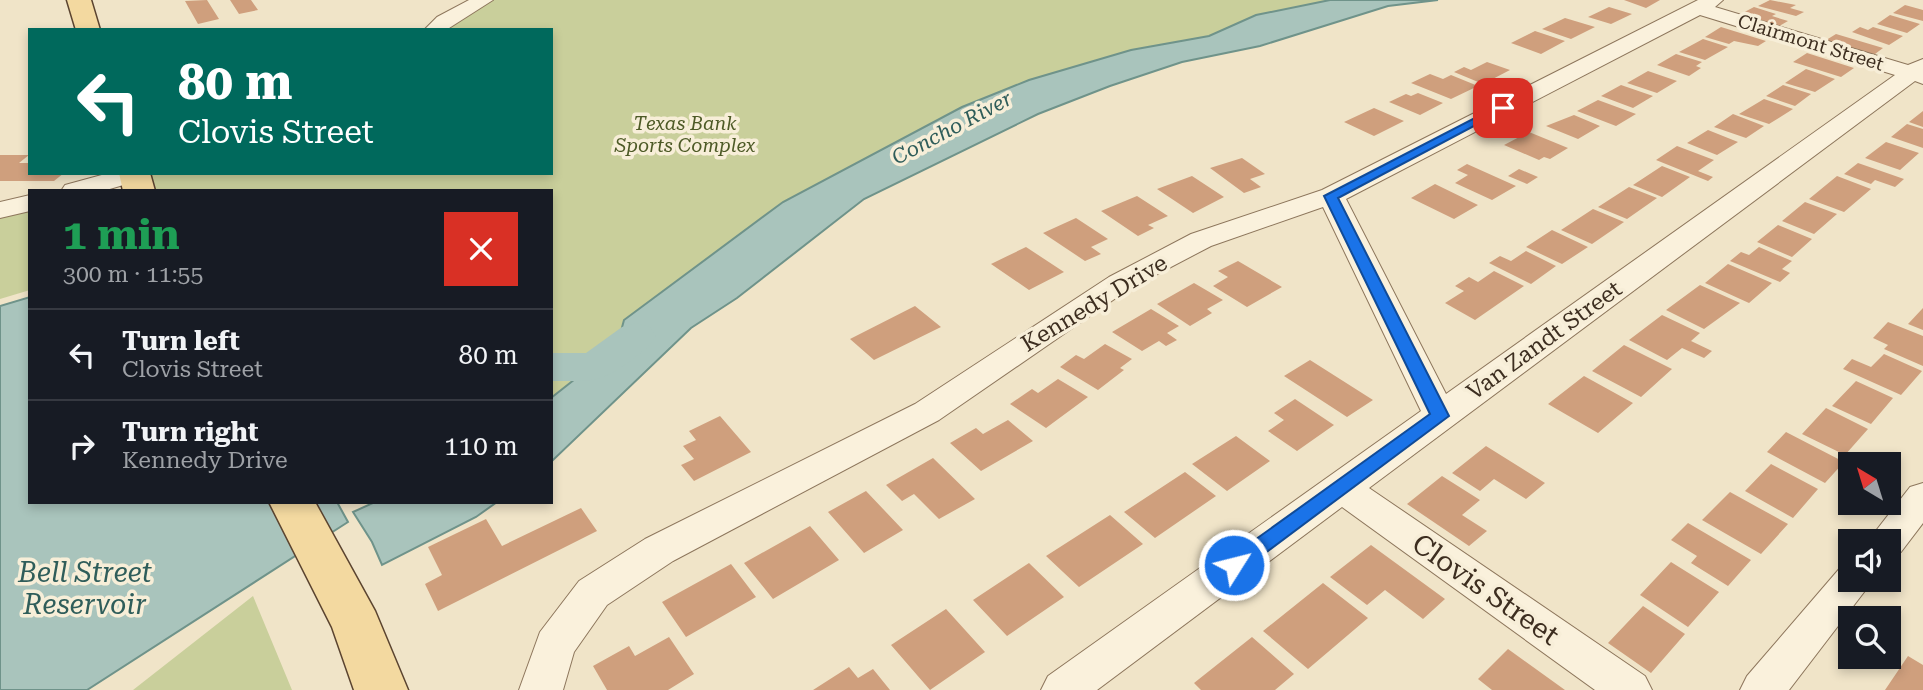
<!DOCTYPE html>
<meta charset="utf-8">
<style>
:root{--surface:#171b24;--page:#20242c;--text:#f1f3f6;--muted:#9ea1a6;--line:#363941}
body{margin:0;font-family:"Roboto Serif",serif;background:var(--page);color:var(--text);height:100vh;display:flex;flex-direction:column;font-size:26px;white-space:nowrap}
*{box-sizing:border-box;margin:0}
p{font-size:23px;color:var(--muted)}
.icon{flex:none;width:38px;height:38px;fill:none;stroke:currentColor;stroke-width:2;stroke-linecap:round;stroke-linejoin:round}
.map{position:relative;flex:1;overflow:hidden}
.panel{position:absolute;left:28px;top:189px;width:525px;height:315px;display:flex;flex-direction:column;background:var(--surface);border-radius:0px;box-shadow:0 4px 10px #0003}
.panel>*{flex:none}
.guide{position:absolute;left:28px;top:28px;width:525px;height:147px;border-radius:0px;box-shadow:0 4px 10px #0003;background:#00695c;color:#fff;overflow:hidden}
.needle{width:46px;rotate:322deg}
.buttons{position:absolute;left:1838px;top:452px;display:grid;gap:14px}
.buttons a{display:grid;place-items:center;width:63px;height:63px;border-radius:0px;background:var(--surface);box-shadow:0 4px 10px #0003;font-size:35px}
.pin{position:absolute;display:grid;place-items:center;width:60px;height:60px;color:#fff;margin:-30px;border-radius:14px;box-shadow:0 4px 10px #0006}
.me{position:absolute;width:77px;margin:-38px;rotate:54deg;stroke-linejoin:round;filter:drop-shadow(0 0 5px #0008)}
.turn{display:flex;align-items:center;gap:24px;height:147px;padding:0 35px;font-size:32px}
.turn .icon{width:91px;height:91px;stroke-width:2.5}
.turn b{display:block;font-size:49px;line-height:60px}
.round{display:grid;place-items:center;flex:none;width:74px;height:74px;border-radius:0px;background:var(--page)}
.headline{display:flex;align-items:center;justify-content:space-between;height:119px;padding:0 35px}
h1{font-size:42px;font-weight:700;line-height:52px;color:#1e9e55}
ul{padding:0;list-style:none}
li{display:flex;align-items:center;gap:21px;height:91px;padding:0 35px;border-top:2px solid var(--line)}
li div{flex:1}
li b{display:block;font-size:26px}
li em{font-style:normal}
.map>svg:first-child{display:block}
</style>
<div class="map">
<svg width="1923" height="690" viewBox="0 0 1923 690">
<rect width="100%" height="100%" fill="#f0e4c8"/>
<path fill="#c9cf9b" d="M483 0H1406L1032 86 551 400V191H139L138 173H551V30H434Z
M30 211V290L0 299V217Z
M253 596 292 690H133Z"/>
<path fill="#a9c4bc" stroke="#6f938a" stroke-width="2" d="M1330 0H1438L1388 6 1260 46 1182 62 1110 86 1038 114 864 199 737 298 691 328 551 462V398L617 346 624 320 783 202 962 107 1029 80 1131 50 1209 36 1256 15Z
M30 297V502H337L348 522 87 690H0V306Z
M375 502H497L476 517 382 565 372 542 353 512Z"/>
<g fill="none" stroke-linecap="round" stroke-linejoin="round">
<path fill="#a9c4bc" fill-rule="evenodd" d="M636 323 650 327 656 336C650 346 642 352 633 359 600 384 591 381 551 381V353H586L622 327Z"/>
</g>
<path fill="#cf9f7d" d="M207 0 219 19 198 24 185 1Z
M230 0H251L258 10 239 14Z
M1624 0H1660L1646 8Z
M1770 0 1796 5 1790 8 1804 12 1796 16 1758 6Z
M1905 5 1923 10V21L1893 13Z
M1609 7 1632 14 1611 24 1588 17Z
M1754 7 1776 14 1772 16 1788 21 1776 28 1737 16Z
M1890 15 1920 24 1907 33 1877 24Z
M1565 18 1595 27 1571 39 1542 29Z
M1721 27 1766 41 1758 46 1734 41 1729 44 1705 37Z
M1860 27 1868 30 1873 27 1903 36 1889 45 1852 32Z
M1535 31 1565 41 1541 54 1511 43Z
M1836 34 1883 48 1871 57 1823 42Z
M1703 39 1728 47 1705 60 1679 52Z
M1807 53 1854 68 1841 77 1793 62Z
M1676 54 1702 62 1696 66 1701 68 1689 76 1657 65Z
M1487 62 1510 70 1483 84 1454 72 1464 67 1471 70Z
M1806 69 1835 79 1815 92 1785 83Z
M1648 71 1677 81 1657 93 1627 83Z
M1430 74 1443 79 1451 75 1478 86 1451 99 1411 83Z
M1621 85 1653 96 1633 108 1601 96Z
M1783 85 1811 94 1795 106 1766 96Z
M1418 93 1443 103 1420 115 1389 102 1406 94 1411 96Z
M1764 99 1793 109 1769 124 1739 114Z
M1598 100 1636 114 1616 126 1577 111Z
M1374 108 1404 121 1374 136 1344 122Z
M1923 111V127L1909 122Z
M1733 114 1764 126 1746 138 1714 127Z
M1574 115 1600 126 1578 139 1546 126Z
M1907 124 1923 129V148L1891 137Z
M1708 130 1738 142 1717 155 1687 143Z
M1529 132 1568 148 1550 159 1544 157 1539 160 1504 145Z
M1886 142 1919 153 1900 170 1865 158Z
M1677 146 1714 160 1698 171 1713 177 1708 181 1656 160Z
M0 155H29L19 163H30V173H64L54 181H0Z
M1242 158 1265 174 1250 179 1261 187 1244 193 1210 168Z
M1858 163 1904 179 1895 187 1875 180 1871 184 1844 174Z
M1467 164 1516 186 1492 200 1455 183 1468 175 1457 170Z
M1662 166 1690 177 1662 197 1633 185Z
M1519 169 1538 177 1527 184 1508 176Z
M1192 176 1224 197 1193 213 1157 189Z
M1837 176 1871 189 1844 212 1809 199Z
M1435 184 1478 205 1454 219 1411 198Z
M1629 187 1657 198 1627 219 1598 207Z
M1137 196 1168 216 1148 225 1154 228 1138 236 1101 211Z
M1805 202 1837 214 1814 234 1782 221Z
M1593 209 1624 222 1592 244 1561 230Z
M1076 218 1108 239 1091 247 1101 254 1085 261 1043 233Z
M1778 225 1812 239 1792 257 1757 242Z
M1552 230 1588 247 1562 264 1526 247Z
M1026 247 1064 272 1029 290 991 264Z
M1759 247 1792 261 1782 269 1790 273 1780 282 1730 261 1741 252 1749 255Z
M1526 251 1556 266 1531 284 1489 263 1500 256 1511 261Z
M1238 261 1282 287 1247 307 1213 286 1228 277 1218 271Z
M1728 264 1772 283 1749 303 1705 283Z
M1494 271 1524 286 1475 320 1445 303 1464 291 1455 286 1469 277 1478 282Z
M1194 283 1223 300 1207 309 1212 313 1190 326 1157 304Z
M1700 285 1740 303 1704 329 1666 310Z
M915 306 941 327 874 360 850 339Z
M1923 308V330L1908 324Z
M1151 309 1179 326 1167 333 1177 340 1166 346 1159 341 1142 351 1112 332Z
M1662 315 1700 333 1691 341 1712 351 1704 358 1682 348 1667 360 1629 340Z
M1888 322 1923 336V366L1884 349 1888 345 1873 338Z
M1105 344 1132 359 1120 368 1124 370 1098 390 1060 367 1076 355 1084 359Z
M1624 345 1672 369 1641 397 1592 371Z
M1884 354 1922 371 1901 395 1843 369 1852 359 1871 367Z
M1310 360 1373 400 1347 417 1284 376Z
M1584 376 1633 403 1598 433 1548 404Z
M1058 379 1088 397 1046 428 1010 404 1032 389 1038 393Z
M1856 381 1893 398 1871 424 1832 406Z
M1295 399 1334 425 1297 451 1268 431 1284 420 1274 413Z
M1826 408 1868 429 1845 455 1802 434Z
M720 416 751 452 694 481 681 465 694 459 683 446 696 440 689 431Z
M1008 420 1033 441 981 471 950 443 976 428 983 434Z
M1786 432 1844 462 1825 483 1767 452Z
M1236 436 1270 461 1227 491 1192 464Z
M1486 446 1545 483 1526 499 1494 479 1480 491 1452 473Z
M933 458 975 499 939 519 914 494 902 501 886 485Z
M1771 464 1818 489 1793 518 1745 491Z
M1185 472 1216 496 1155 538 1124 512Z
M1442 476 1480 500 1462 515 1487 531 1469 546 1407 504Z
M866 491 903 530 864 553 828 512Z
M1730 492 1788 524 1761 554 1702 520Z
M581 508 597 531 438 611 425 584 442 575 428 547 486 519 502 546Z
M1110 515 1143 544 1079 587 1046 556Z
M1688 523 1751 560 1728 586 1691 563 1697 556 1671 540Z
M810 526 839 560 773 599 744 563Z
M1371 545 1445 599 1423 619 1385 590 1367 605 1330 577Z
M1671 562 1719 592 1688 627 1640 595Z
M1029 563 1064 597 1007 636 973 600Z
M731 564 756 597 686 637 662 602Z
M1323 583 1368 618 1308 669 1263 631Z
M1643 606 1685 634 1651 673 1608 643Z
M946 609 985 652 930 690 891 645Z
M669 637 694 674 668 690H607L593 666 629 646 635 656Z
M1252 637 1294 674 1275 690H1201L1194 683Z
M1508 649 1565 690H1492L1478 679Z
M1908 656 1923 665V690H1885Z
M849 667 858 678 873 669 890 690H813Z"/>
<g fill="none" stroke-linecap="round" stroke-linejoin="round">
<defs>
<path id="minor" d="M469 0H493L446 30H424L437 17Z
M1698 0H1723L1715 7 1908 65 1923 59V84L1915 81 1369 488 1645 676 1652 690H1595L1342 507 1097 690H1041L1048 676 1421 411 1323 207 1211 246 1129 289 939 420 673 561 607 605 574 652 563 690H519L540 632 579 581 645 539 915 404 1109 277 1191 234 1322 190ZM1700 15 1895 75 1446 394 1346 199Z
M109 173H151L147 178 103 191H61L65 185Z
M30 195V211L0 218V202Z
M1923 483V523L1901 552 1888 556V541H1868L1910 487Z
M1850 564V579H1874L1789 690H1740L1747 676 1840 568Z"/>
<path id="major" d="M67 0H91L100 30H76Z
M119 173H150L155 191H123Z
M269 502H315L375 611 408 690H354L332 627Z"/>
</defs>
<use href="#minor" stroke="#8d765c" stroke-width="2"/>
<use href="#major" stroke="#5b4430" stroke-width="3"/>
<use href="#minor" fill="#faf1dc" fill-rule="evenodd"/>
<use href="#major" fill="#f3d9a0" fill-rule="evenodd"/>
</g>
<path fill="#1a73e8" stroke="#114b97" stroke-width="2" d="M1498 106 1508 108 1338 198 1449 416 1241 571H1227L1225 565 1227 560 1430 414 1324 196Z"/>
<g text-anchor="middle" stroke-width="7" stroke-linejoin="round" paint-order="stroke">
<g font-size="19" fill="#3d2e20" stroke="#f7eed8">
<text transform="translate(1811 42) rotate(17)" y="7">Clairmont Street</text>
</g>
<g font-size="19" font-style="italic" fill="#4d5a26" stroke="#f7eed8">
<text x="685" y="130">Texas Bank<tspan x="685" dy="22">Sports Complex</tspan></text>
</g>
<g font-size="21" font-style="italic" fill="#2f5d5a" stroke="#f7eed8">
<text transform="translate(952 128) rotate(-28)" y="7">Concho River</text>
</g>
<g font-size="23" fill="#3d2e20" stroke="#f7eed8">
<text transform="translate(1094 303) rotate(-31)" y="8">Kennedy Drive</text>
<text transform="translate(1544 340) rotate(-36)" y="8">Van Zandt Street</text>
</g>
<g font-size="28" font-style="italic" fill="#2f5d5a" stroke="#f7eed8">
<text x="85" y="582">Bell Street<tspan x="85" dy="32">Reservoir</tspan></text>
</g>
<g font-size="28" fill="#3d2e20" stroke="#f7eed8">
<text transform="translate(1486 589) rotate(35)" y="10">Clovis Street</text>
</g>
</g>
</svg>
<div class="buttons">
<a><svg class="needle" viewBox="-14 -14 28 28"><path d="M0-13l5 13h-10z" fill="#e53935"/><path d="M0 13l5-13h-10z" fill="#9ea1a6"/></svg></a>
<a><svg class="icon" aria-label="sound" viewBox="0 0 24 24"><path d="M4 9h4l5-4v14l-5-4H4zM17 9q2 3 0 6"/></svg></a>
<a><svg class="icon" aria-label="search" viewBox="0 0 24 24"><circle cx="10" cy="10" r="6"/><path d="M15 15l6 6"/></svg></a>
</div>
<div class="pin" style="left:1503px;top:108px;background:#d93025"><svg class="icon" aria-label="arrive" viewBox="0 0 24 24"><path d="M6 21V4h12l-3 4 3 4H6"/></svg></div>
<svg class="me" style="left:1234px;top:565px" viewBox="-20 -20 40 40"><circle r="17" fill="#1a73e8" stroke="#fff" stroke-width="3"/><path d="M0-11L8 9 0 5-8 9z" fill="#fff"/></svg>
<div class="guide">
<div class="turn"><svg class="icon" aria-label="left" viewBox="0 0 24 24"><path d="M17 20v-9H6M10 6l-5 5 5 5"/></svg><div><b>80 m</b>Clovis Street</div></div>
</div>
<section class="panel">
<div class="headline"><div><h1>1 min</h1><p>300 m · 11:55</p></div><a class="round" style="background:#d93025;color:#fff"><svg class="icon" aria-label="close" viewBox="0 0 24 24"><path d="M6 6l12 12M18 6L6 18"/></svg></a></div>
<ul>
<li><svg class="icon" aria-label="left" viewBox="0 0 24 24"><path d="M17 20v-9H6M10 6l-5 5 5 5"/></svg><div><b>Turn left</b><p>Clovis Street</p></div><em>80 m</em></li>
<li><svg class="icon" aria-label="right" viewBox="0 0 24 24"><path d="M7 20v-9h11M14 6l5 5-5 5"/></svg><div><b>Turn right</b><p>Kennedy Drive</p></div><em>110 m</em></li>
</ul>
</section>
</div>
